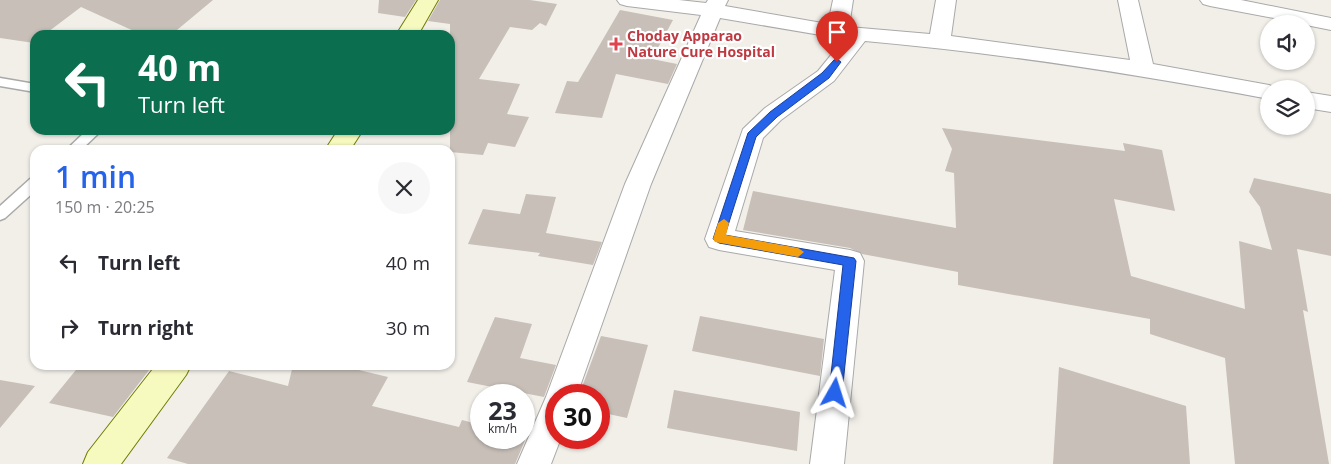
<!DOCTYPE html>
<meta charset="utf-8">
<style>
:root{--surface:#fff;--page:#f7f7f7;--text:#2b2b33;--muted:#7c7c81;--accent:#2563eb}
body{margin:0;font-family:"Open Sans",sans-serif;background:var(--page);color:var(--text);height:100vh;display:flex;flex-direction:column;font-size:19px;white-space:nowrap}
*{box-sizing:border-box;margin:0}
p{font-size:16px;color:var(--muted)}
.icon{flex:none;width:28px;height:28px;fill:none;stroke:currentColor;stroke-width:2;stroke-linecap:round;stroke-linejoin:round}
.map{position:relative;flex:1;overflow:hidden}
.side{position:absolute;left:30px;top:145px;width:425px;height:225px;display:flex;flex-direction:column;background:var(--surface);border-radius:15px;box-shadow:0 1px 4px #0004}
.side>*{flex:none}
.guide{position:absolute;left:30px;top:30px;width:425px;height:105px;border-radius:15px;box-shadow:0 1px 4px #0004;background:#0b6e4f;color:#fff;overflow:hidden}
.tools{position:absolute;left:1260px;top:15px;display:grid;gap:10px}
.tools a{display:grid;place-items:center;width:55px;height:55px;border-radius:50%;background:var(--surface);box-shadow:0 1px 4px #0004;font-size:25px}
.speed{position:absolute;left:470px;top:384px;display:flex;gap:10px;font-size:25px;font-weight:700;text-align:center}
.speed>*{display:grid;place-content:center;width:65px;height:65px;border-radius:50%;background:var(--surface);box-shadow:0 1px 4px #0004;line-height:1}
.speed small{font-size:12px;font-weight:400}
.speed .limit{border:8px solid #d22;background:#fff;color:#111}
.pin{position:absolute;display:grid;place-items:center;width:42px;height:42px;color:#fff;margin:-51px -21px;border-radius:50% 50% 50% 0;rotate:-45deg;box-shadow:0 0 5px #0007}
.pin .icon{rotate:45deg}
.me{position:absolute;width:55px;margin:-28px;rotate:6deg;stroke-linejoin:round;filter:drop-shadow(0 0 4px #0008)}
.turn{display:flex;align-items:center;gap:18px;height:105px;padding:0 25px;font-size:22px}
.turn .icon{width:65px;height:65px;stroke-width:2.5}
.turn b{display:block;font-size:35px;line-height:42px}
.round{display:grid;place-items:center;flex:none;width:52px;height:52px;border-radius:26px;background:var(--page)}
.overview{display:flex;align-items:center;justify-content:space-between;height:85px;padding:0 25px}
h1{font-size:30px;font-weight:600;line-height:38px;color:var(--accent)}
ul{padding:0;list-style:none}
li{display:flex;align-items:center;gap:15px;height:65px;padding:0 25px}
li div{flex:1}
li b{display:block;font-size:19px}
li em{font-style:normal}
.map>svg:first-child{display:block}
</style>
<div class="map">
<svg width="1331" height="464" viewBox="0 0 1331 464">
<rect width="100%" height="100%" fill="#f2efe9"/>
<path fill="#c7bfb8" d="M0 0H213L171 35 136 32 81 7 44 35H35L34 43 0 38Z
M379 0H416L405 17 378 13Z
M440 0H530L557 4 546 26 540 23 532 30 510 27 479 79 520 84 507 114 529 117 515 147 488 143 483 155 450 152V24L428 21Z
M620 10 673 20 652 59 677 64 668 84 616 74 602 118 555 113 567 81 578 82Z
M942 128 1125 151 1123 143 1162 150 1175 211 1114 199 1131 276 1245 309 1239 241 1272 250 1260 207 1249 192 1254 178 1331 194V256L1297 249 1308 312 1303 310 1329 464H1235L1225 358 1150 334V319L958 285V272L862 254 850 248 743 230 753 191 956 228 954 173 945 171 952 149Z
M526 194 556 197 546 233 602 242 593 265 538 256 540 253 468 244 483 209 520 214Z
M700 316 824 339 820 376 692 351Z
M495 317 532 324 520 358 556 365 544 397 467 382Z
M601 336 648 345 627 418 599 412V395H579Z
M80 365H153L113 417 49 403Z
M293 365H338L388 377 372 406 459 427 462 420 481 425V438H526L515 464H188L167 458 229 371 288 386Z
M1059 367 1186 406 1190 464H1053Z
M0 380 35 386 0 428Z
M674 390 800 412 797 451 667 428Z"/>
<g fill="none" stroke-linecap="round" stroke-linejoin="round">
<defs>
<path id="lane" d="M0 78 35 84V92L0 86Z
M87 130H102L81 150H66Z
M35 178V191L5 218 0 220V206L30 179Z"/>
<path id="street" d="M617 0H679L706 3 708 0H728L725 6 828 24 833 0H853L849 27 930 34 936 0H956L951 36 1130 60 1118 0H1138L1153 64 1269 85 1278 89H1269V99C1135 74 1001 53 865 41L834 81 781 120 763 138 735 231 850 250 860 253 864 261 844 464H810L835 270 719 250 709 247 705 239 743 129 765 108 818 71 844 39 720 18 651 184 577 395H556V438H561L551 464H517L546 397 625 184 701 15 627 6 620 4Z
M1200 0H1241L1331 18V30L1306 25V24L1210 6 1203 4Z
M1306 92 1331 96V112L1306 108Z"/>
<path id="secondary" d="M418 0H438L418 35H396Z
M338 130H363L350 150H325Z
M156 365H191L186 375 121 464H83L88 452Z"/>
</defs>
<use href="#lane" stroke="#a9a9a9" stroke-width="3"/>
<use href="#street" stroke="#a9a9a9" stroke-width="2"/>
<use href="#secondary" stroke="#707d05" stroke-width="2"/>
<use href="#lane" fill="#fff" fill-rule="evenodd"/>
<use href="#street" fill="#fff" fill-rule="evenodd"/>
<use href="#secondary" fill="#f7fabf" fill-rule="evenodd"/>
</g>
<path fill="#2563eb" stroke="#184099" d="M837 59 841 62 829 78 777 117 756 137 725 235 854 258 856 261 842 393 840 397 835 399 830 397 829 393 843 265 719 243 713 239 748 133 770 112 822 73 834 60Z"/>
<path fill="#f59e0b" d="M724 219 729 223 726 235 798 248 804 252 798 257 715 242 713 239 718 223Z"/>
<path fill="#e0444e" stroke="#fff" stroke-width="2" d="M613.5 36.5h5v5h5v5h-5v5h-5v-5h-5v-5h5z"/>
<g text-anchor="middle" stroke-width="4.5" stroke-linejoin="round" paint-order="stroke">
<g font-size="14" font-weight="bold" fill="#be3a42" stroke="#fff" text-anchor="start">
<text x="627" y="41">Choday Apparao<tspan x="627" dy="16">Nature Cure Hospital</tspan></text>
</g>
</g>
</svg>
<div class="tools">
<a><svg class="icon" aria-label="sound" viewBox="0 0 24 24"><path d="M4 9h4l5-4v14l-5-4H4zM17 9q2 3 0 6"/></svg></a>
<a><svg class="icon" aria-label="layers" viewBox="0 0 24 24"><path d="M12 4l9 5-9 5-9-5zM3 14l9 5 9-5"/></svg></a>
</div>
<div class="speed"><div>23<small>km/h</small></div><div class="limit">30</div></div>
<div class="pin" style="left:837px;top:62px;background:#d93025"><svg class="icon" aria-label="arrive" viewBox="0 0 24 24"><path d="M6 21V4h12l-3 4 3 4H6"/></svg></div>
<svg class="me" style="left:835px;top:393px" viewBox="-20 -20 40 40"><path d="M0-17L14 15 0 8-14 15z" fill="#2563eb" stroke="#fff" stroke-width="4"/></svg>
<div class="guide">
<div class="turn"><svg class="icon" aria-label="left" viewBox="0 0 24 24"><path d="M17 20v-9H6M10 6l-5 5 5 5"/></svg><div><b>40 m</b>Turn left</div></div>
</div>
<section class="side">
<div class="overview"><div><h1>1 min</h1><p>150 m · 20:25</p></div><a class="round"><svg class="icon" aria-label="close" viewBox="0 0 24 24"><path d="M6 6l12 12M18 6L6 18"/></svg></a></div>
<ul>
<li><svg class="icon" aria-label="left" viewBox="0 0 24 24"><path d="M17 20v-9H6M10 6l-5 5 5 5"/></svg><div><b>Turn left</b></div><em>40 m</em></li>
<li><svg class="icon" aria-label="right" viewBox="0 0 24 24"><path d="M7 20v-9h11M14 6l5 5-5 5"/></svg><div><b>Turn right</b></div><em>30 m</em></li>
</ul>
</section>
</div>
